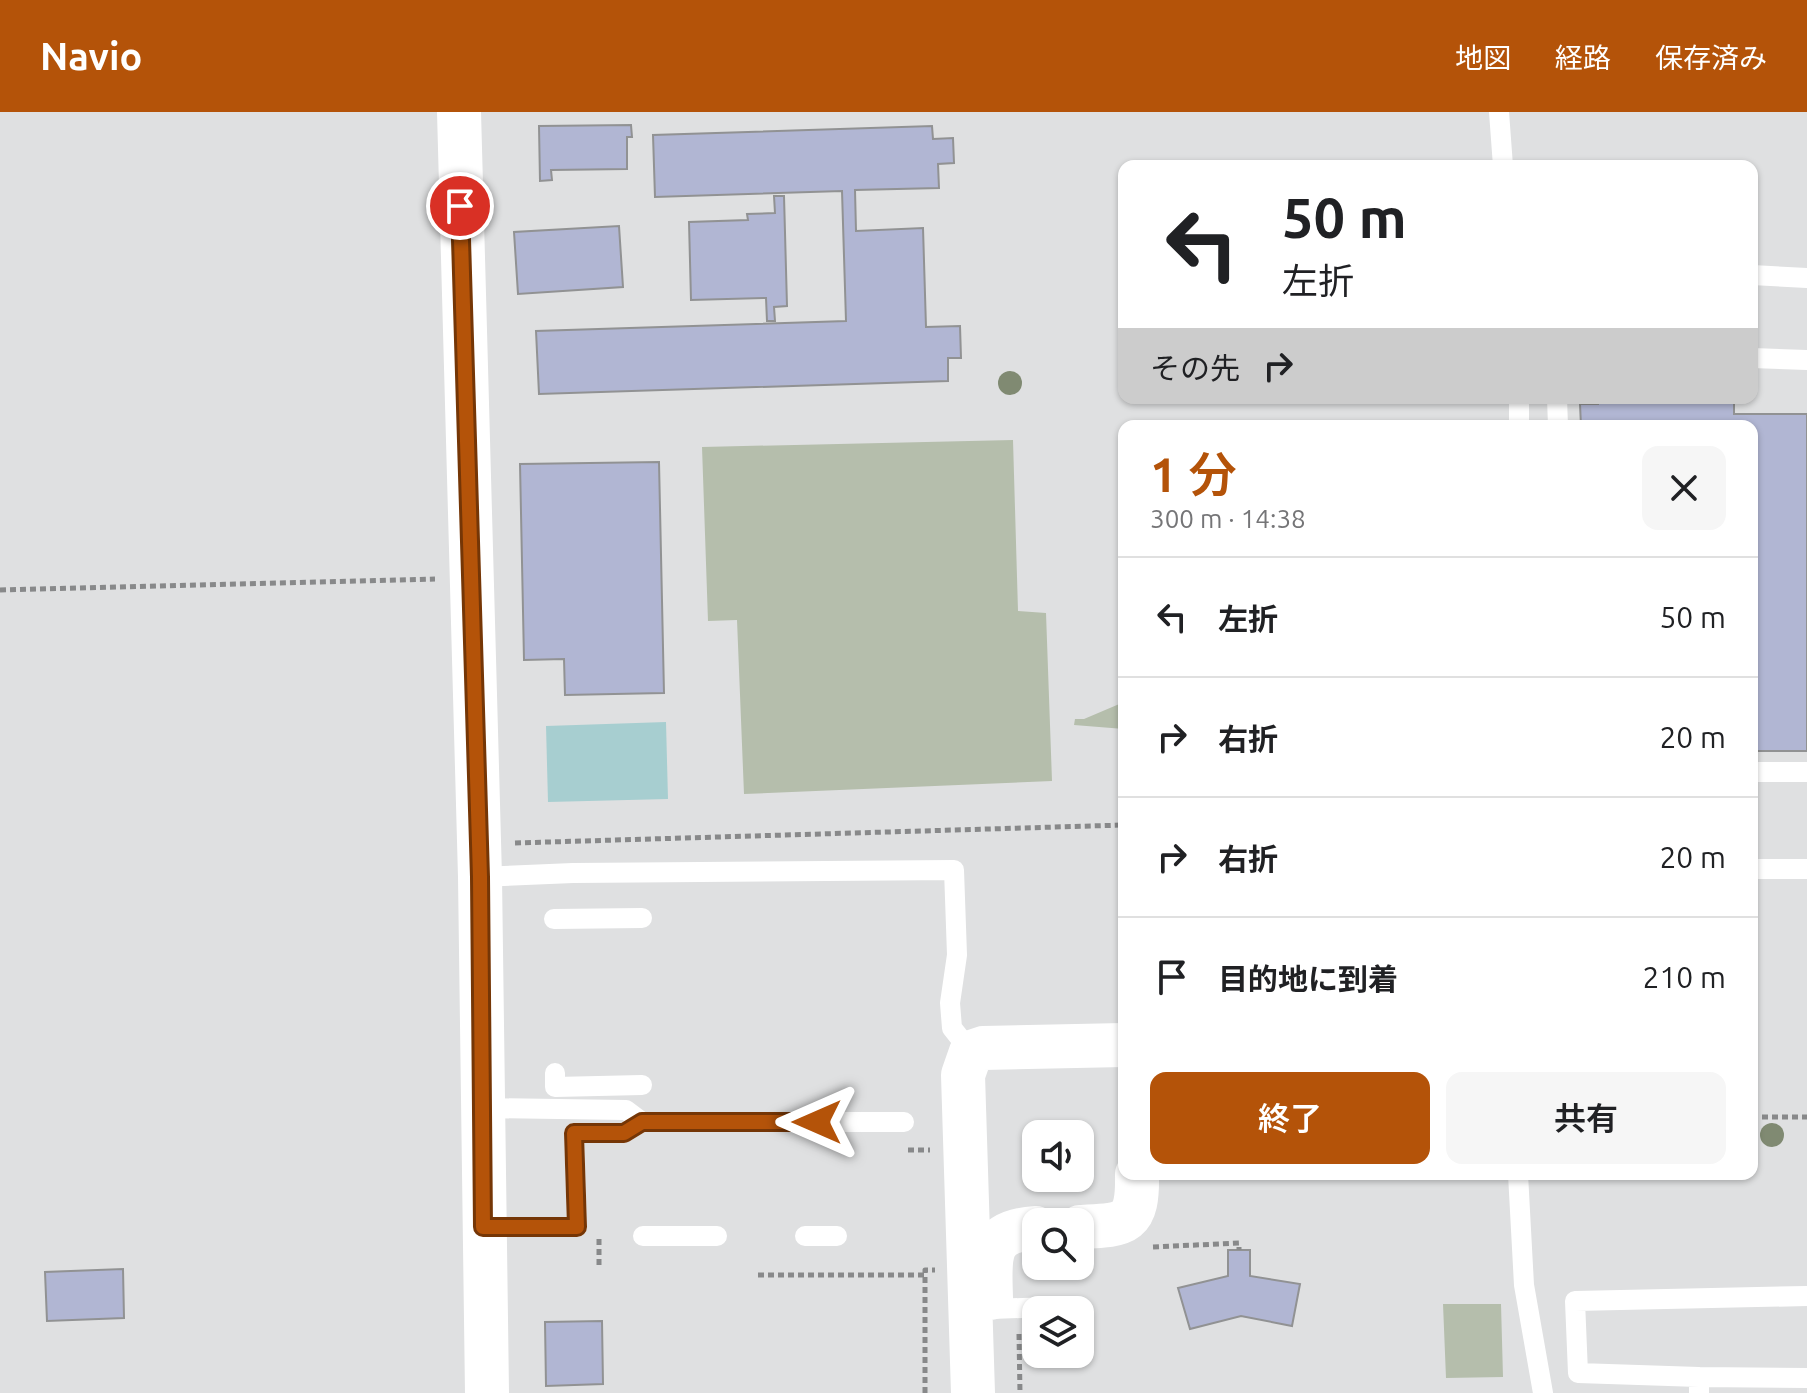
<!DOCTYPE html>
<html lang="ja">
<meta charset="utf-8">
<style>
:root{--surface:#fff;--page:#f6f6f6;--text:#202124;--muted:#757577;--line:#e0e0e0;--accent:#b45309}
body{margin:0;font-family:Ubuntu,"Noto Sans JP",sans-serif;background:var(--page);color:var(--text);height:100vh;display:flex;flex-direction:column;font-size:30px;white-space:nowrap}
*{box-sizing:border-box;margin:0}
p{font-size:26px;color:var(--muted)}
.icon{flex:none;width:44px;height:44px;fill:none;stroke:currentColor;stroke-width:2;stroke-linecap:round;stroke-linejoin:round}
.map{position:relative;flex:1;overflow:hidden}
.side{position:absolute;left:1118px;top:308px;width:640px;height:760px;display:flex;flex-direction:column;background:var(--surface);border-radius:16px;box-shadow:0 2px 6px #0004}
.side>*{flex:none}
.guide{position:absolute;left:1118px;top:48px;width:640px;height:244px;border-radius:16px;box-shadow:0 2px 6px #0004;background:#fff;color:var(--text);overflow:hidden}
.controls{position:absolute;left:1022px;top:1008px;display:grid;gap:16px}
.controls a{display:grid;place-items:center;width:72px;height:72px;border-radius:16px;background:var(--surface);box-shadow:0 2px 6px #0004;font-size:40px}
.pin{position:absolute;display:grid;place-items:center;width:68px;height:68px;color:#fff;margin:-34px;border:4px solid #fff;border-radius:50%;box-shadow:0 2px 8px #0007}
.me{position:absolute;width:88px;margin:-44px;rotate:270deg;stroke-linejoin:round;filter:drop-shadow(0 0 6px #0008)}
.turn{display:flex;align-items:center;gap:28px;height:168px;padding:0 32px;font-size:36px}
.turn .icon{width:104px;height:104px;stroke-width:2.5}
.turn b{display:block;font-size:56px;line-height:68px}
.then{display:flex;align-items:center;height:76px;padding:0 32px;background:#0003;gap:16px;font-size:30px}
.round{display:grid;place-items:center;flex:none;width:84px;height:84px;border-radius:16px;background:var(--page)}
.overview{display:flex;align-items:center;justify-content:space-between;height:136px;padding:0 32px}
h1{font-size:48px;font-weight:600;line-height:60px;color:var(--accent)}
.action{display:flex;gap:16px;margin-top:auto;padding:16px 32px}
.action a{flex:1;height:92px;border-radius:16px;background:var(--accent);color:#fff;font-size:32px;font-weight:600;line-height:92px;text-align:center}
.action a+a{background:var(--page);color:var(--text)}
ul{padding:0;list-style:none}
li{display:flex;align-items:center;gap:24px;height:120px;padding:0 32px;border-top:2px solid var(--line)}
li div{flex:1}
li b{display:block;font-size:30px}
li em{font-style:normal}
header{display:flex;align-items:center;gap:48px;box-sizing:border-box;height:112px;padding:0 40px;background:var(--accent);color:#fff}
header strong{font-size:38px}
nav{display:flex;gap:44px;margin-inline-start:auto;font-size:28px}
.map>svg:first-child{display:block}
</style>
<header>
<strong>Navio</strong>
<nav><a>地図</a><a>経路</a><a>保存済み</a></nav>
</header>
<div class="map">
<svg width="1807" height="1281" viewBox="0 0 1807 1281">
<rect width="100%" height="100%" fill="#dfe0e1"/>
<path fill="#b5beac" d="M1013 328 1018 499 1046 501 1052 669 744 682 737 508 708 509 702 335Z
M1124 590V617L1074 613 1075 607H1084Z
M1443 1192H1501L1503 1265 1446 1266Z"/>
<path fill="#a7ced0" d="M666 610 668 687 548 690 546 614Z"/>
<path fill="#b1b6d3" stroke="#919293" stroke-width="2" d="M631 13 632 25H627V57L551 58 552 68 540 69 539 14Z
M932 14 933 27 953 26 954 51 938 52 939 76 855 78 856 119 923 116 926 215 960 214 961 246H948V269L539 282 536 219 846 209 842 79 655 85 653 23Z
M774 84H784L787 194 774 195 775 209H767L766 186 691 188 689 110 748 108 747 102 775 101Z
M619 114 623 175 518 182 514 120Z
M1598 286H1734V302H1807V639H1752V314H1581L1580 292H1598Z
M659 350 664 581 565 583 564 547 524 548 520 352Z
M1228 1138H1250V1164L1300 1172 1292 1214 1241 1204 1190 1217 1178 1176 1228 1164Z
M123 1157 124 1206 47 1209 45 1160Z
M602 1209 603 1272 546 1274 545 1210Z"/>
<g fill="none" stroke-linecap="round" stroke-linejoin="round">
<path stroke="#88898a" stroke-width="5" stroke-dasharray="6 4" stroke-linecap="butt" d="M0 478 435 467
M515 731 1124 713
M1752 1005H1807
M908 1038H930
M599 1127V1154
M1153 1135 1239 1131V1138
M758 1163H925
M1019 1222 1020 1281
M925 1281V1158H935"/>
<path stroke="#fff" stroke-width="20" d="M1499 0 1503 54
M1752 163 1807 166
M1752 246 1807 248
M1557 286 1558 314
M1519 314V286
M1752 660H1807
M1752 757H1807
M480 765 573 761 954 758 957 843 950 891 952 916 971 940
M554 807 642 806
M555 961V975L642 973
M481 996 626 998 642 1010 624 1021H574L577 1115H483
M642 1010H904
M1518 1062 1524 1173 1543 1281
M643 1124H717
M805 1124H837
M991 1197 1049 1195
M1699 1265 1807 1266
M1699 1281V1265L1578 1261 1575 1189 1807 1184"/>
<path stroke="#fff" stroke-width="44" d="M459 0 480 765 487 1281
M1080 1115C1127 1113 1138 1113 1137 1062
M991 1186C990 1144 985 1119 1036 1116
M973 1281 963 963 971 940 983 936 1124 933"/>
</g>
<g fill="#808a72">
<circle cx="1010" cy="271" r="12"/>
<circle cx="1772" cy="1023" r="12"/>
</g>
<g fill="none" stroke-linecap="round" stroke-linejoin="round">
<defs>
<path id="route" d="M460 94 480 765 483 1115H577L574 1021H624L642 1010H817"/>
</defs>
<use href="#route" stroke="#753606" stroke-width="20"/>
<use href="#route" stroke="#b45309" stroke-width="14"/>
</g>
</svg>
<div class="controls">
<a><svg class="icon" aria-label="sound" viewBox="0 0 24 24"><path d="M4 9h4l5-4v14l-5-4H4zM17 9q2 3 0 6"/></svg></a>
<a><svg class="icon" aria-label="search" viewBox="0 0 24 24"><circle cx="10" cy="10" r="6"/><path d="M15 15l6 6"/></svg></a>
<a><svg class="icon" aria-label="layers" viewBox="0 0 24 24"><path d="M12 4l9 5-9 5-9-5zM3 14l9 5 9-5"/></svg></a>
</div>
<div class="pin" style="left:460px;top:94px;background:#d93025"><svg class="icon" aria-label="arrive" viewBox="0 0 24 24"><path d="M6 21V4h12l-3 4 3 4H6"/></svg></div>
<svg class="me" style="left:817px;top:1010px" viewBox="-20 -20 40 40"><path d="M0-17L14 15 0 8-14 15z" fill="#b45309" stroke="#fff" stroke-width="4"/></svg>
<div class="guide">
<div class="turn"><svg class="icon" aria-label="left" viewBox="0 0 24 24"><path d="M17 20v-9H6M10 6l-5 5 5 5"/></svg><div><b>50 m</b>左折</div></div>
<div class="then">その先<svg class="icon" aria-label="right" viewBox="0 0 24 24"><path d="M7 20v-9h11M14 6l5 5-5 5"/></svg></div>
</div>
<section class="side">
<div class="overview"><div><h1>1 分</h1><p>300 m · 14:38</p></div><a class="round"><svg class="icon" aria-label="close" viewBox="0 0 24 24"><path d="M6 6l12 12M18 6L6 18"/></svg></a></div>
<ul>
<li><svg class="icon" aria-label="left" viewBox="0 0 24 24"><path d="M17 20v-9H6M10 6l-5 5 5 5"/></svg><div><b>左折</b></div><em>50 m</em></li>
<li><svg class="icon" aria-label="right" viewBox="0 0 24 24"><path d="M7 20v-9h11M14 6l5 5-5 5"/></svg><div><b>右折</b></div><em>20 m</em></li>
<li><svg class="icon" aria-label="right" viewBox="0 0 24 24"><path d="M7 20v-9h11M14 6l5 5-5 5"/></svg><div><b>右折</b></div><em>20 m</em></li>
<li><svg class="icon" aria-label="arrive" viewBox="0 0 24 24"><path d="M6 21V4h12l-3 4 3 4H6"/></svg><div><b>目的地に到着</b></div><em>210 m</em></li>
</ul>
<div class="action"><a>終了</a><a>共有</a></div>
</section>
</div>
